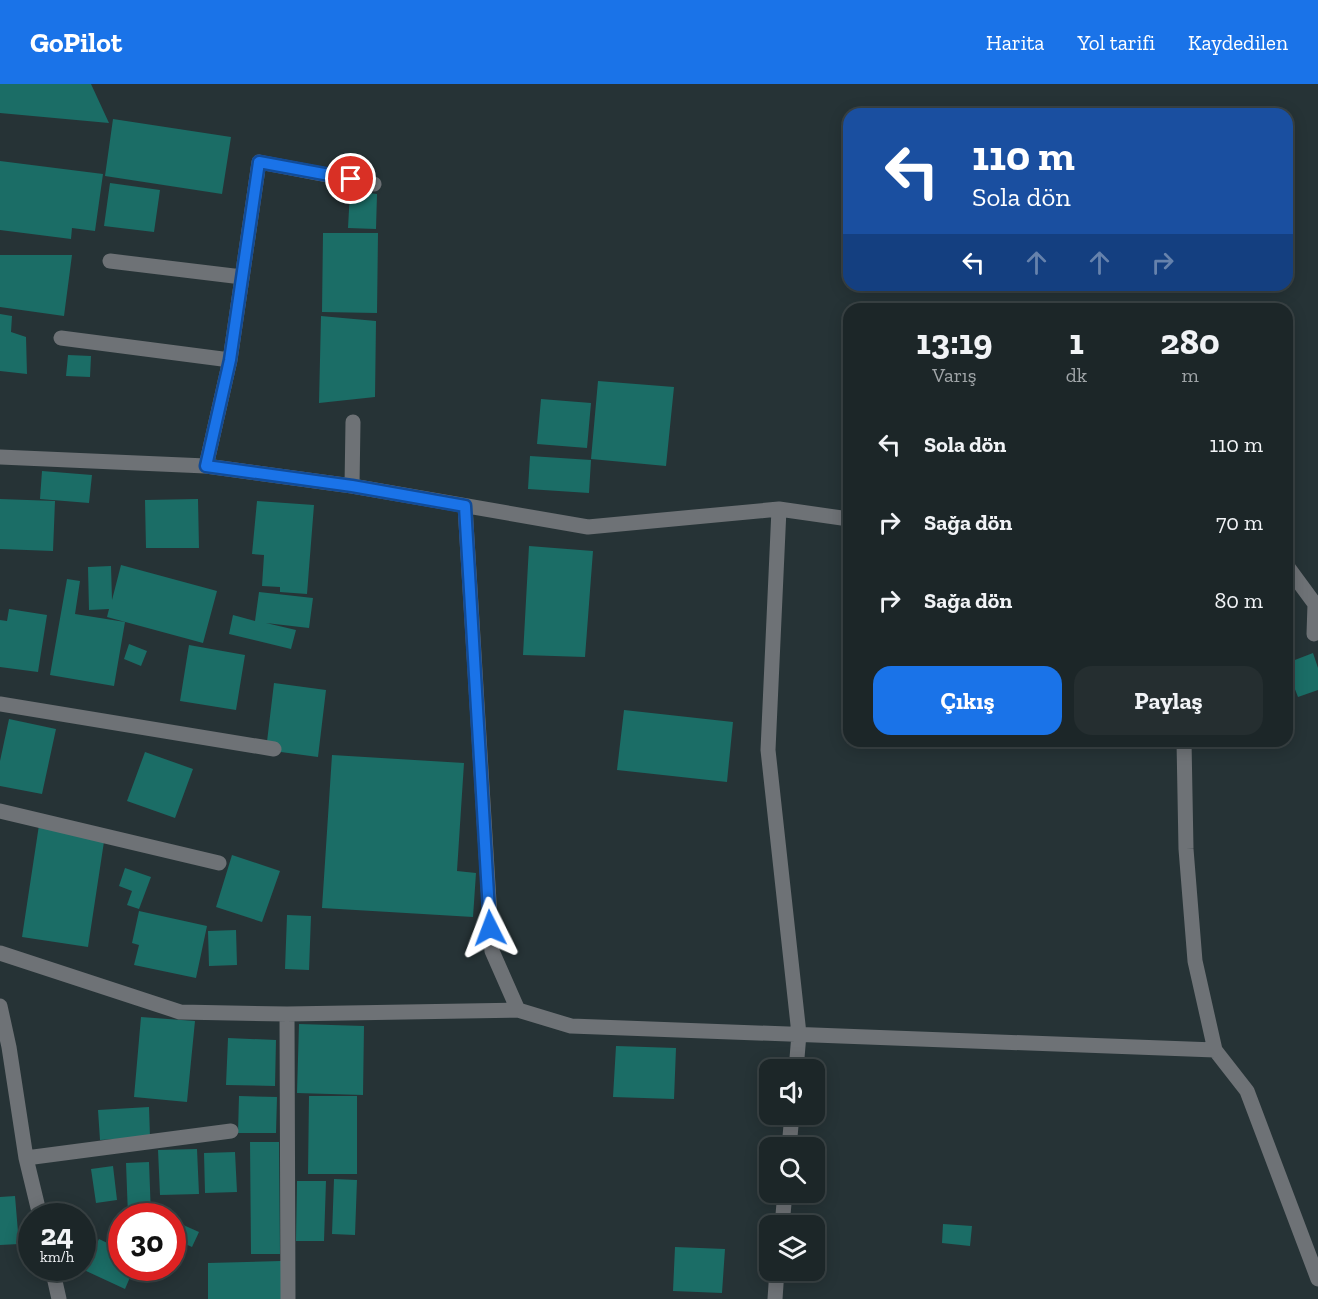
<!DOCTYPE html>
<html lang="tr">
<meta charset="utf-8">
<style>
:root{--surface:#1c2628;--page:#252e30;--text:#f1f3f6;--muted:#a0a5a8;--line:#3a4345;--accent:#1a73e8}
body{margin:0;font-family:"Zilla Slab",serif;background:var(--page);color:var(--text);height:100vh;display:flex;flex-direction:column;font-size:22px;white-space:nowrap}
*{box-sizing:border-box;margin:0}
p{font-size:20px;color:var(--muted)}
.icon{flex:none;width:33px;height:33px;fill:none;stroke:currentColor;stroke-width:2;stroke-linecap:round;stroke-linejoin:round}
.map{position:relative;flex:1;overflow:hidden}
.details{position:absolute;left:843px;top:219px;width:450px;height:444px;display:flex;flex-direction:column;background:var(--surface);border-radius:18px;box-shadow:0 3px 15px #0003,0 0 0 2px var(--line)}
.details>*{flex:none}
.hud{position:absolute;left:843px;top:24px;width:450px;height:183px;border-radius:18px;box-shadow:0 3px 15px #0003,0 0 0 2px var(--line);background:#1a4fa0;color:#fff;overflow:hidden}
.buttons{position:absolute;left:759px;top:975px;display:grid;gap:12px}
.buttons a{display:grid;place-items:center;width:66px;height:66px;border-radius:12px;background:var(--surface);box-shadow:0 3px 15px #0003,0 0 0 2px var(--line);font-size:30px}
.speed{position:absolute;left:18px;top:1119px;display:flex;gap:12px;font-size:30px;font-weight:700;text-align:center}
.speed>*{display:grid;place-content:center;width:78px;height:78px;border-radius:50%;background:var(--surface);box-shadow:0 3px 15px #0003,0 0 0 2px var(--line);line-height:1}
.speed small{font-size:15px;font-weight:400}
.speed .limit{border:9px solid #d22;background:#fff;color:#111}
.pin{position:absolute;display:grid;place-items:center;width:51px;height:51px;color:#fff;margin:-26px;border:3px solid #fff;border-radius:50%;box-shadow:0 2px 6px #0007}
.me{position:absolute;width:66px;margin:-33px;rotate:357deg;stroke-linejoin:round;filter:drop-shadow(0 0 4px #0008)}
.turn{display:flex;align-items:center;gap:21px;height:126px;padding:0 30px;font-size:27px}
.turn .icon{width:78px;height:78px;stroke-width:2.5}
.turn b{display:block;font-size:42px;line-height:51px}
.lanes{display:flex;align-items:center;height:57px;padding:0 30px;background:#0003;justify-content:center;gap:30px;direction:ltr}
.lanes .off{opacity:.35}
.eta{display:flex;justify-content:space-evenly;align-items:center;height:102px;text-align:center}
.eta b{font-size:36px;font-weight:800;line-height:42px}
.cta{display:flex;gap:12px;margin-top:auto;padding:12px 30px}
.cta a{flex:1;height:69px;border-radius:18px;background:var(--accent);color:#fff;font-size:24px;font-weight:800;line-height:69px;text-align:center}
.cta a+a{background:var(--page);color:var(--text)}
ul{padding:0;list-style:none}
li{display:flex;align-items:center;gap:18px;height:78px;padding:0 30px}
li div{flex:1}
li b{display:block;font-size:22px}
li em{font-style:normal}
header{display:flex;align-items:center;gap:36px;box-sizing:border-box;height:84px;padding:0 30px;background:var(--accent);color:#fff}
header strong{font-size:28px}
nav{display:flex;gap:33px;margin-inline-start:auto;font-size:21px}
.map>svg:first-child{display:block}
</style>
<header>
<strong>GoPilot</strong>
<nav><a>Harita</a><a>Yol tarifi</a><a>Kaydedilen</a></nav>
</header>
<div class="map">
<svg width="1318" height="1215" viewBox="0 0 1318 1215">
<rect width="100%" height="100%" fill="#263336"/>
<path fill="#1b6d66" d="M0 0H91L109 39 0 29Z
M113 35 231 53 222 110 105 92Z
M0 77 103 90 95 147 72 144 71 155 0 146Z
M110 99 160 106 154 148 104 142Z
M350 107 377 110 376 145 348 144Z
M323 149H378L377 229 322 228Z
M0 171H72L64 232 0 223Z
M0 230 12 232 11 248 26 253 27 290 0 287Z
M321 232 376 237 375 313 319 319Z
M68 271 91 272 90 293 66 292Z
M598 297 674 303 666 382 591 375Z
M541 315 591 319 587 364 537 360Z
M530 372 591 376 589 409 528 405Z
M42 387 92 391 89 419 40 415Z
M0 415 55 417 53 467 0 465Z
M198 415 199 464H146L145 416Z
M257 417 314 421 307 510 280 508V503L262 502 264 471 252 470Z
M529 462 593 467 585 573 523 571Z
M121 481 217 507 203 559 107 533 109 525 89 526 88 483 111 482 112 516Z
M67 495 80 497 75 530 125 538 114 602 50 591Z
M259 508 313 514 309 544 266 539 296 546 291 565 229 550 233 531 255 537Z
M9 525 47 531 38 588 0 583V536L7 537Z
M129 560 147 567 141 582 124 575Z
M189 561 245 571 236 626 180 617Z
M1313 569 1318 584V606L1298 613 1287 585V579Z
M274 599 326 606 318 673 266 666Z
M624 626 733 638 727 698 617 686Z
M9 635 56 645 42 710 0 702V677Z
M145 668 193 685 175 734 127 717Z
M332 671 464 679 457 787 476 789 473 833 322 824Z
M39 741 105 751 88 863 22 853Z
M232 771 280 787 262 838 216 823Z
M125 784 151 793 139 825 127 821 132 807 119 802Z
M139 827 207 842 196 894 134 881 139 861 132 859Z
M287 831 311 832 309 886 285 885Z
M236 846 237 881 209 882 208 847Z
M141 933 195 937 187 1018 134 1013Z
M299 940 364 942 363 1011 297 1009Z
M228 954 276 956 275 1002 226 1001Z
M616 962 676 964 674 1015 613 1013Z
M239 1012 277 1013 276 1049H238Z
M309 1012H357V1090H308Z
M149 1023 150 1053 100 1056 98 1026Z
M250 1058H279L280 1170H251Z
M197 1065 199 1110 160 1111 158 1066Z
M235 1068 237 1108 205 1109 204 1069Z
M149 1078 151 1132H128L126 1079Z
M113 1082 117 1116 96 1119 91 1085Z
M334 1095 357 1096 355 1151 332 1150Z
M297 1097H326L324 1157H296Z
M15 1112 19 1160 0 1161V1113Z
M116 1134 122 1136V1156L109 1151Z
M172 1136 199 1148 192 1163 172 1154Z
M943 1140 972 1142 970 1162 942 1159Z
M99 1155 122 1166V1184H134L125 1205 84 1186Z
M675 1163 725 1165 722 1209 673 1207Z
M281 1177 282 1215H208V1179Z"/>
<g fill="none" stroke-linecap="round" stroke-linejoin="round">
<path stroke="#6e7276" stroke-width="15" d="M110 177 242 193
M61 254 230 276
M0 373 206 382 352 402 588 443 779 425 849 435
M206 382 230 276 259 78 374 100
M352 402 353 338
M465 422 492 867 518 926 571 942 1215 966
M779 425 768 666 799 950 796 986
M1287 482 1315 520 1314 550
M0 620 274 665
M1184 657 1186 765 1195 877 1215 966 1247 1007 1318 1195
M0 727 219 779
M0 869 180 928 287 930 518 926
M0 922 9 963 26 1074 40 1132
M287 930 288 1215
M789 1064 792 1030
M26 1074 231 1047
M782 1142 785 1108
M52 1184 59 1215
M775 1215 777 1186"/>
</g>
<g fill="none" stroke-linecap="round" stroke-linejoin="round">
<defs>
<path id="route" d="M351 95 259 78 230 276 206 382 352 402 465 422 490 844"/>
</defs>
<use href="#route" stroke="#114b97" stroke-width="15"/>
<use href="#route" stroke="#1a73e8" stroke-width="10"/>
</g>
</svg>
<div class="buttons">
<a><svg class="icon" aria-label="sound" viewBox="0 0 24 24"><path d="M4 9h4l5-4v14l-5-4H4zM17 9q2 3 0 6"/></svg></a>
<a><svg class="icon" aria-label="search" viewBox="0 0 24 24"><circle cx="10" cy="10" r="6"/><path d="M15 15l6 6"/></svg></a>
<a><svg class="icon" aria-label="layers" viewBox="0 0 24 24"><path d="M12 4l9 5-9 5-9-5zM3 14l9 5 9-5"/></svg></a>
</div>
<div class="speed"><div>24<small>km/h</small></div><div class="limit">30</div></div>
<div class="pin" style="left:351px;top:95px;background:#d93025"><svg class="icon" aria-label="arrive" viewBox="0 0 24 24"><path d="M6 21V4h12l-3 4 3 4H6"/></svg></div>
<svg class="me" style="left:490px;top:844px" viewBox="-20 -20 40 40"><path d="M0-17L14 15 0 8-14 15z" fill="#1a73e8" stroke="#fff" stroke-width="4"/></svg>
<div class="hud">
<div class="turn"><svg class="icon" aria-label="left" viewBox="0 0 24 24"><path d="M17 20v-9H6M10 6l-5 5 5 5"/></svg><div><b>110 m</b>Sola dön</div></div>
<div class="lanes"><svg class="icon" aria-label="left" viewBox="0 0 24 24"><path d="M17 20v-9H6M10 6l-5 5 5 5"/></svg><svg class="icon off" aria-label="ahead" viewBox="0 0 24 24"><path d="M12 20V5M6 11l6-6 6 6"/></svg><svg class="icon off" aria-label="ahead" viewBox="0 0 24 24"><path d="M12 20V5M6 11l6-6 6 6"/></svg><svg class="icon off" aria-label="right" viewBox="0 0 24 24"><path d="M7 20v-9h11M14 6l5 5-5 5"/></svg></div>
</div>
<section class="details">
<div class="eta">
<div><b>13:19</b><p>Varış</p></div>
<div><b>1</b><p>dk</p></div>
<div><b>280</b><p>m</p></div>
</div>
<ul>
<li><svg class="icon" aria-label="left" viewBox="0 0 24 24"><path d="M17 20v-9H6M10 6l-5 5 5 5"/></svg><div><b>Sola dön</b></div><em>110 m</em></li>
<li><svg class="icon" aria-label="right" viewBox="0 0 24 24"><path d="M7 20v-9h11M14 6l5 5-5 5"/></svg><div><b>Sağa dön</b></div><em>70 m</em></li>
<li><svg class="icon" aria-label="right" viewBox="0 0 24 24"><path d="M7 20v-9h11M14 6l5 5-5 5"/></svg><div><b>Sağa dön</b></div><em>80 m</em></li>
</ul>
<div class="cta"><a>Çıkış</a><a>Paylaş</a></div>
</section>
</div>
